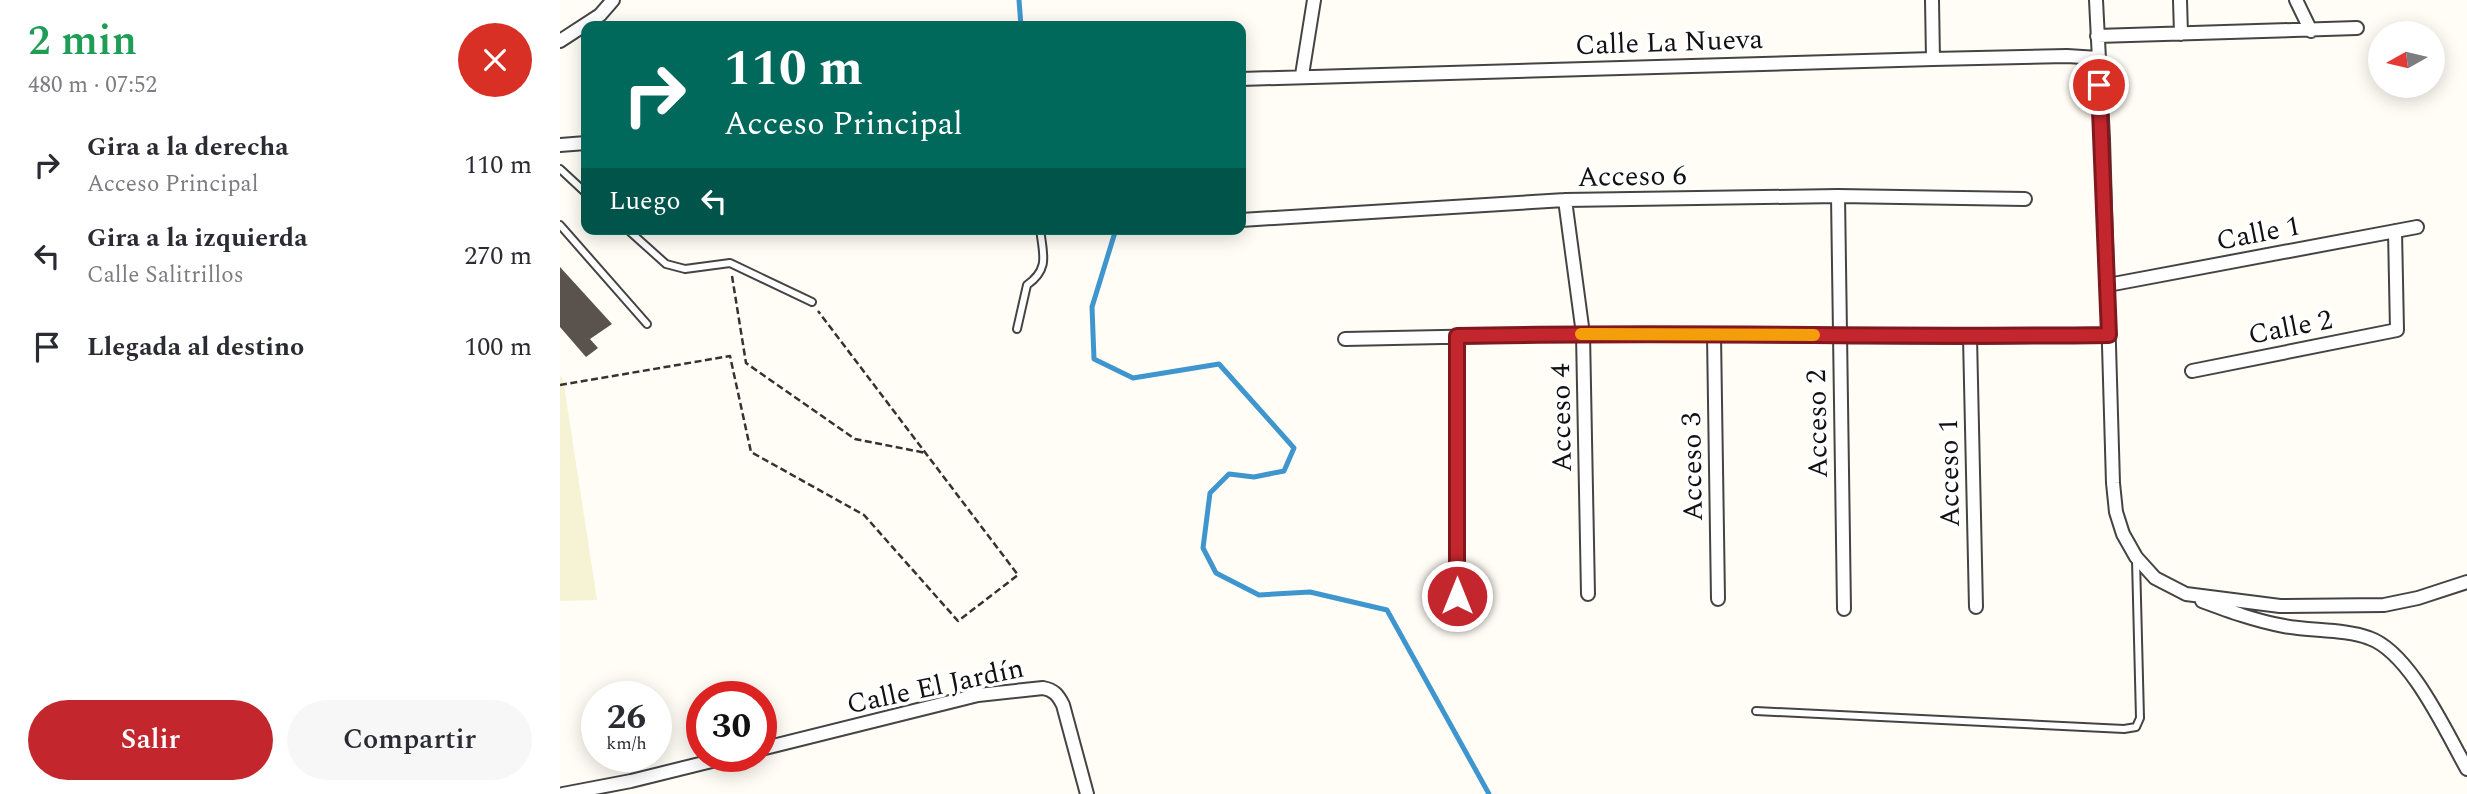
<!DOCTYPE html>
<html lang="es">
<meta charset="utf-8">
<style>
:root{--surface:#fff;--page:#f7f7f7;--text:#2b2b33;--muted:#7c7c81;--accent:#c4262e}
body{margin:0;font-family:Spectral,serif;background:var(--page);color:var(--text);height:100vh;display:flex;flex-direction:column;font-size:26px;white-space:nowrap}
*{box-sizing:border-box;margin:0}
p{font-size:23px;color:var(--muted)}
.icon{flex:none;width:38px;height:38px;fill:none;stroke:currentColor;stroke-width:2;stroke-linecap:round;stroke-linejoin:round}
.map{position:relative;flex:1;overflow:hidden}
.side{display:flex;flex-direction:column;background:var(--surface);width:560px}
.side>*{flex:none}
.guide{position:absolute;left:21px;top:21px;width:665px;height:214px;border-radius:14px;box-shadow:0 4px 18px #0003;background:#00695c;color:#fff;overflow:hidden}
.needle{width:46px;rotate:262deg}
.fabs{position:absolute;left:1808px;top:21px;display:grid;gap:14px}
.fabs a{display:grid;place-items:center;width:77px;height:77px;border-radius:50%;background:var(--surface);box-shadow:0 4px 18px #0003;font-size:35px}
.speed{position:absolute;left:21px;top:681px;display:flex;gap:14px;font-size:35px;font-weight:700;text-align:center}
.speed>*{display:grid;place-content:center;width:91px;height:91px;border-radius:50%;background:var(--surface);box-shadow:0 4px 18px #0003;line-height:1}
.speed small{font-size:18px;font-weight:400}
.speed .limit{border:10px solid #d22;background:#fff;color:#111}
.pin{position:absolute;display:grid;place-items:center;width:60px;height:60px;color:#fff;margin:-30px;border:4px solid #fff;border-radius:50%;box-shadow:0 2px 7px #0007}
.me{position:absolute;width:77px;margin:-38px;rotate:0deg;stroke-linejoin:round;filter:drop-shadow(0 0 5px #0008)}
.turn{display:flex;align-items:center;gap:24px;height:147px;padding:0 28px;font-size:32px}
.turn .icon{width:91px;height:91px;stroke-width:2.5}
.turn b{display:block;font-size:49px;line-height:60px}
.then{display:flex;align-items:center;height:66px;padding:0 28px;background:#0003;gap:14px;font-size:26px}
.round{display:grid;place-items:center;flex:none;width:74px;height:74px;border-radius:37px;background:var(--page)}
.summary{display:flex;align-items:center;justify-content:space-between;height:119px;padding:0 28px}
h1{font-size:42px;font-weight:600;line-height:52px;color:#1e9e55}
.cta{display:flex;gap:14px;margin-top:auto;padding:14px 28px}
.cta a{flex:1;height:80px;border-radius:42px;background:var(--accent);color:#fff;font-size:28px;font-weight:600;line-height:80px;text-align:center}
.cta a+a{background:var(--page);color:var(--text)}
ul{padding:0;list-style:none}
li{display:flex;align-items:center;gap:21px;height:91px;padding:0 28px}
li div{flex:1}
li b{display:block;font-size:26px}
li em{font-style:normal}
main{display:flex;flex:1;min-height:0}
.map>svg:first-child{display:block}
</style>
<main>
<section class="side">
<div class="summary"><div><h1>2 min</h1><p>480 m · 07:52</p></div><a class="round" style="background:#d93025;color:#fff"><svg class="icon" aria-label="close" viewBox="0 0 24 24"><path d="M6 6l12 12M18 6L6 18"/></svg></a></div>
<ul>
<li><svg class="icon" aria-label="right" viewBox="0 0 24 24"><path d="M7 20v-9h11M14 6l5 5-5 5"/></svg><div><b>Gira a la derecha</b><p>Acceso Principal</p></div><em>110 m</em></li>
<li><svg class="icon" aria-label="left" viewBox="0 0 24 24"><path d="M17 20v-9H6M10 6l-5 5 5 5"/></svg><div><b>Gira a la izquierda</b><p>Calle Salitrillos</p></div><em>270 m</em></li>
<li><svg class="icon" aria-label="arrive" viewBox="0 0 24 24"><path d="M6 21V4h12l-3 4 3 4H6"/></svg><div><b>Llegada al destino</b></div><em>100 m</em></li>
</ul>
<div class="cta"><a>Salir</a><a>Compartir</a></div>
</section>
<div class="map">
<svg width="1907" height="794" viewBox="0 0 1907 794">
<rect width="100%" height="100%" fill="#fffdf5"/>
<path fill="#f6f3d4" d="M0 376 3 379 37 600 0 601Z"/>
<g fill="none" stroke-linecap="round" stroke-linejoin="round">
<path stroke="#3f96cf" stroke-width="5" d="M459 0 461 26
M556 229 532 307 534 359 573 378 659 364 734 448 724 471 694 477 669 474 650 493 643 548 656 573 699 595 750 592 827 610 929 794"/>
</g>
<path fill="#5a524d" d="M0 267 52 324 30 339 38 348 26 357 0 327Z"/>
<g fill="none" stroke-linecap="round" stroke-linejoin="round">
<defs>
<path id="service" d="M0 169 26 193
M0 225 87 324
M67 229 106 264 125 269 170 263 252 302
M457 329 467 285C490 269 483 254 480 229
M1196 711 1564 729 1576 727 1580 718 1576 560"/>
<path id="minor" d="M1372 0 1373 59
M1536 0 1543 139 1553 483 1556 512 1563 534 1576 557 1595 578 1626 594 1720 606 1824 605 1858 598 1907 582
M1620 0 1621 34
M1736 0 1751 31
M1537 36 1797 28
M0 41 40 15 53 0
M742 75 754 0
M681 79 1373 59 1507 56 1538 58
M0 145 26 143
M1278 196 1284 609
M1005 200 1023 334 1028 594
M681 220 1005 200 1278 196 1465 199
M1548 285 1857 227
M1154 335 1158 599
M897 336V596
M1410 337 1416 607
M785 339 1023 334 1410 337 1549 335
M1632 371 1837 330 1835 231
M1642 601C1669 611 1696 621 1724 626 1750 631 1786 629 1809 638 1850 652 1886 732 1907 769
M201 749 418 695 483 688C494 690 498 695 503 705L527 794
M3 794 71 781 172 756"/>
</defs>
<use href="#service" stroke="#444" stroke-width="10"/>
<use href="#minor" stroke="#444" stroke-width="16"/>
<path stroke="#333" stroke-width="2.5" stroke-dasharray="7 3.5" stroke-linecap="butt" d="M172 276 186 363 295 439 366 453
M0 385 170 356 191 452 304 515 398 621 458 575 258 311"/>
<use href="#service" stroke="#fff" stroke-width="6"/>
<use href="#minor" stroke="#fff" stroke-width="12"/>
</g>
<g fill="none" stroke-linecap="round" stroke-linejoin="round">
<defs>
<path id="route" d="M897 596V336C1114 331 1332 338 1549 335L1539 85"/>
</defs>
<use href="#route" stroke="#7f191e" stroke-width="18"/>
<use href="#route" stroke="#c4262e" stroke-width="12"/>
<path stroke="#f59e0b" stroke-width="12" d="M1021 334 1254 335"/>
</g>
<g text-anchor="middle" stroke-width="7" stroke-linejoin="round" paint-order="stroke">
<g font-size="28" fill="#111" stroke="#fff">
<text transform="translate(1109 41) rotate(-2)" y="10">Calle La Nueva</text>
<text transform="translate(1072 175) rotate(-1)" y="10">Acceso 6</text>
<text transform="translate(1698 232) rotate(-11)" y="10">Calle 1</text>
<text transform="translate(1730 326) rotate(-11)" y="10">Calle 2</text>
<text transform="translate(1000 418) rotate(-91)" y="10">Acceso 4</text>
<text transform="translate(1256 424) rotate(-91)" y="10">Acceso 2</text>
<text transform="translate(1131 467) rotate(-91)" y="10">Acceso 3</text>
<text transform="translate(1388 473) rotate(-91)" y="10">Acceso 1</text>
<text transform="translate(375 685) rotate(-12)" y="10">Calle El Jardín</text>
</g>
</g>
</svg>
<div class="fabs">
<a><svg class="needle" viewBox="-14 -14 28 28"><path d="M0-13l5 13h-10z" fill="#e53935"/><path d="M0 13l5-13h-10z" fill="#7c7c81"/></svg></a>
</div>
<div class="speed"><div>26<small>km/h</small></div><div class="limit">30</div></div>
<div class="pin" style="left:1539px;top:85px;background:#d93025"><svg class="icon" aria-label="arrive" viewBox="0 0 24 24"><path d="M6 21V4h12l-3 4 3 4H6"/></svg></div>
<svg class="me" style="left:897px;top:596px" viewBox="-20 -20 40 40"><circle r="17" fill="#c4262e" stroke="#fff" stroke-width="3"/><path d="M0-11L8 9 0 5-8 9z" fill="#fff"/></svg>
<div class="guide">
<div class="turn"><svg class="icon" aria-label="right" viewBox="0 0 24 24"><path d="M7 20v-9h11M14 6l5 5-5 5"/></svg><div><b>110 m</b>Acceso Principal</div></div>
<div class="then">Luego<svg class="icon" aria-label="left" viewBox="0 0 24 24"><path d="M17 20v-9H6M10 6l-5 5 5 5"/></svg></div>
</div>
</div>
</main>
